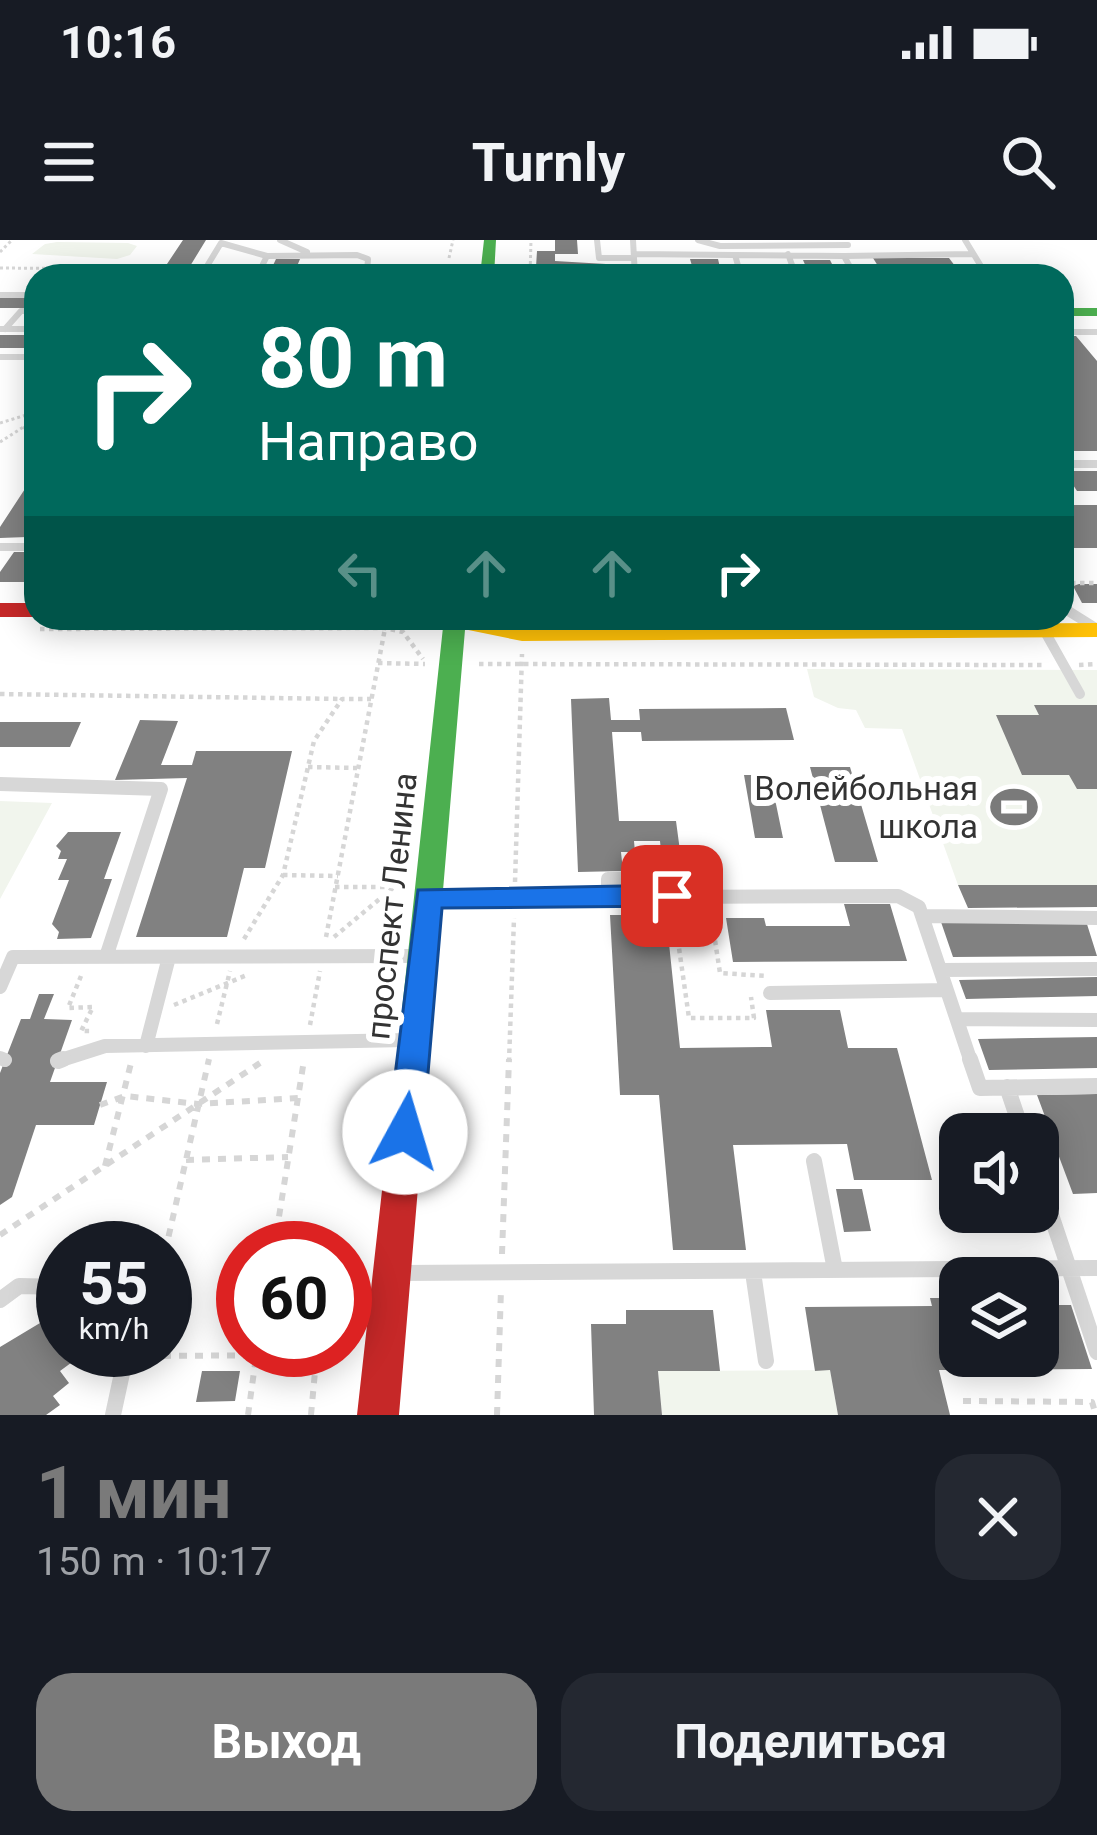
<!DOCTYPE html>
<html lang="ru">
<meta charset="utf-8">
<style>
:root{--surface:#171b24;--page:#242831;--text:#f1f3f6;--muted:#9ea1a6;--accent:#7a7a7a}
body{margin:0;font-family:Roboto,sans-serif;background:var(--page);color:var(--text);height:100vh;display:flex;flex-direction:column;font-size:45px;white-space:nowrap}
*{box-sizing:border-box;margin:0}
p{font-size:39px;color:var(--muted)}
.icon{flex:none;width:66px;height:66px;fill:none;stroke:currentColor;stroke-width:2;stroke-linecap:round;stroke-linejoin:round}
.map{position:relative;height:1175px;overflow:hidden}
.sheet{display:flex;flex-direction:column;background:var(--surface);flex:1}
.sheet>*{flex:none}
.top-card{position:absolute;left:24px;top:24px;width:1050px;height:366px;border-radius:36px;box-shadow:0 6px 30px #0003;background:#00695c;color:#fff;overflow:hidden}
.tools{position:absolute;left:939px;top:873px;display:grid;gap:24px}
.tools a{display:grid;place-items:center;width:120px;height:120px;border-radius:24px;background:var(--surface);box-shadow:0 6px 30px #0003;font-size:60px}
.speed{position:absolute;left:36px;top:981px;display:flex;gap:24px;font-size:60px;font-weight:700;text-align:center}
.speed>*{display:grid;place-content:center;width:156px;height:156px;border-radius:50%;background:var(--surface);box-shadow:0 6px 30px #0003;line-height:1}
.speed small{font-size:30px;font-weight:400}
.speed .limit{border:18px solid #d22;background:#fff;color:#111}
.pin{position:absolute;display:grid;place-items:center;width:102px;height:102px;color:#fff;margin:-51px;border-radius:24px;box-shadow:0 6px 18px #0006}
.me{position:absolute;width:132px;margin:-66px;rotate:6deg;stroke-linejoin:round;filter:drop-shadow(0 0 9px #0008)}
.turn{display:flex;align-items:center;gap:42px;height:252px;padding:0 36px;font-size:54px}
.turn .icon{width:156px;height:156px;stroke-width:2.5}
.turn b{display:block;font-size:84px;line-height:102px}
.lanes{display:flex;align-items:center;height:114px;padding:0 36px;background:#0003;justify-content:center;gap:60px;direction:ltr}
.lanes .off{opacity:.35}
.round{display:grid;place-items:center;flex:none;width:126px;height:126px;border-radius:36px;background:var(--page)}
.overview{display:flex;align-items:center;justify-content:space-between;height:204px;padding:0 36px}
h1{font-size:72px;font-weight:700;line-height:90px;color:var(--accent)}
.primary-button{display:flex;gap:24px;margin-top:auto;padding:24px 36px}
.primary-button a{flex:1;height:138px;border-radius:36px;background:var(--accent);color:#fff;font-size:48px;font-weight:700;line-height:138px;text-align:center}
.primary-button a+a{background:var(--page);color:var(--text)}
.status{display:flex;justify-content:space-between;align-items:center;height:84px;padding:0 60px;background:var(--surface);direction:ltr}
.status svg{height:33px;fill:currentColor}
header{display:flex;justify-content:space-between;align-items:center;height:156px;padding:0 36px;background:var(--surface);font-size:54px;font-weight:700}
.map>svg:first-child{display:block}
</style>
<div class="status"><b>10:16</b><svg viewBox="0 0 49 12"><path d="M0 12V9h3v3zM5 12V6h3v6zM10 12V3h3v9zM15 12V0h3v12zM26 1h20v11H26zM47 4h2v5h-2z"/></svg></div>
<header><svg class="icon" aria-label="menu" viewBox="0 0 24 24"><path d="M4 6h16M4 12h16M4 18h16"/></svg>Turnly<svg class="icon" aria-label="search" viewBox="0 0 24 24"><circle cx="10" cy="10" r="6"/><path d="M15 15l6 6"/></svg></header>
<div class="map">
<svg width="1097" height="1175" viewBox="0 0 1097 1175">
<rect width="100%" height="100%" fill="#fff"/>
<path fill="#f1f5ed" d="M57 2 128 3 137 6 130 15 117 19 32 14 45 4Z
M807 429 1097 430V645H958L902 489 865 488 856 470 838 468 814 457Z
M0 561 52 563 0 659Z
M830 1130 838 1175H662L658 1131Z"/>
<path fill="#818181" d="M183 0H206L184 36H159Z
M555 0H577L578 14H555V21L606 24 607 32 602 36 543 34V27H536L537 11H555Z
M873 18H949L955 26H878Z
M276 19H300L293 36H268Z
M690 19H718L722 36H695Z
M803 20H830L838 36H810Z
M0 57H36V68H0Z
M0 95H36V108H0Z
M1062 96H1076L1097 121V211H1062Z
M1064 231H1097V251H1077Z
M36 232V283L27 297 0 298V287Z
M1062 265H1097V308H1062Z
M14 312H36V342H0V332Z
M1079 344H1097V363H1082L1073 346Z
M609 458 611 480H640L639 469 786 468 794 500 642 501 641 492H612L619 581H676L680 611H661L660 601H634L635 612H621L623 631 578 632 571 459Z
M1034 465H1097V549H1077L1069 535H1022L996 475H1039Z
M140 480 178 481 161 525H192L196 511H292L265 628H244L227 697H136L187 538 115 540Z
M0 482H81L70 507H0Z
M810 527H850L878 622H835Z
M744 535H770L783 598H755Z
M68 592H121L104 639H112L91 698 57 699 59 692 52 684 69 640H58L67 619H58L61 611 56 606Z
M958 645H1097V667L968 668Z
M844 664H890L907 721 733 722 726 678H764L766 686H850Z
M610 675H666L680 808 772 807 766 770H840L848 808H897L932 940H854L847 904 733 905 746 1010H673L659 855H620Z
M1086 681 1097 716 953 717 941 682Z
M1097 737V756L966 759 959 740Z
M39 754H54L44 779 72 780 50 842H107L94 885H36L12 957 0 965V833L21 779H30Z
M1097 797V828L989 830 978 799Z
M1097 854V953L1073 954 1058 914H1040L1038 898H1053L1037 855Z
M836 949H862L871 991 844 992Z
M930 1058H960V1116H1038V1065H1071L1092 1129 939 1130 950 1175H838L830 1130 815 1131 805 1067 932 1066Z
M626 1070H713L720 1131H658L662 1175H594L591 1084H626Z
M50 1077 63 1094V1110H74L79 1117 60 1131 69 1143 53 1156 60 1165 46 1175H0V1107Z
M202 1131H240L235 1161 196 1162Z"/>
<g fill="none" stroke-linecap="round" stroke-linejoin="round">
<path stroke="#d6d6d6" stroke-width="3" stroke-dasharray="3 3" stroke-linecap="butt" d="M0 12 12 0
M449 18 453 0
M0 28 132 29 126 36
M530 36 531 0
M0 183 36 172
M23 188 36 185
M0 202 36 179"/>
<path stroke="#d6d6d6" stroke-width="4.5" stroke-dasharray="4.5 4.5" stroke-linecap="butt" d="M1062 343H1097
M40 389 385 388 403 392 423 419
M378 423 425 424
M479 424 1043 425
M1079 425 1097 424
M0 454 342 459
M308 527 357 528
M283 635 338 636
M515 642 522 414
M335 647H390
M674 673 689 778H754L751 757
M711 674 720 733 766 736
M326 697 387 378
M334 697 394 647
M244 699 283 635 314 501 342 459H371
M81 736 68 768 93 767 81 791H91
M174 765 247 735
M217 784 230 731
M310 785 320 731
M509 822 514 678"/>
<path stroke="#d6d6d6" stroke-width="6" stroke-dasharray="8 8" stroke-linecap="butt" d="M100 865 125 856 198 864 299 858
M186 920 288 917
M105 926 131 823
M0 995 260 823
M274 1008 304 820
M165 1012 209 819
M502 1014 509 819
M147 1116 317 1115
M963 1161 1092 1162 1096 1175
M248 1175 257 1110
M311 1175 317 1110
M497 1175 501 1049"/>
<path stroke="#d7d7d7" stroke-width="6" d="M280 0 307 12
M597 0 599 18H634
M633 0 635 36
M698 0 720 6 848 5
M965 0 987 36
M634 14 734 15
M788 14 796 36
M844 16 972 14
M850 28 982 29
M367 35 487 33
M201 36 221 3 267 16
M257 36 267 16 357 15 368 19 367 32
M741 36 735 15 844 16 855 36
M0 55H36
M1 89H36
M5 89 21 71H36
M1062 92H1097
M0 117H36"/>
<path stroke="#d7d7d7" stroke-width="8" d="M1062 224H1097
M0 307H36"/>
<path stroke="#d7d7d7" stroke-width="10" d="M1062 367 1097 389
M1044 390 1080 454"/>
<path stroke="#d7d7d7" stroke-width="14" d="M0 544 161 549 106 717
M608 655V639L653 638 649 612
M436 658 898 656 919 667 971 822
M923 676 1097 678
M941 730 1097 729
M0 747 13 717 416 716
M770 753 947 750
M958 779 1097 780
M146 806 169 717
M0 818 5 820
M58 821 105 806 408 800"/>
<path stroke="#d7d7d7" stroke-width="16" d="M970 819 980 848 1097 846
M58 821 63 819
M1007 847 1023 894
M814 921 835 1030
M1038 936 1097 1112
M753 1032 766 1121
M402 1033 1097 1028
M0 1060 19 1046 63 1047
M113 1175 127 1110"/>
<path fill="#4caf50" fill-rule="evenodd" d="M484 0H496L494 36H480Z
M1062 68H1097V76H1062Z
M444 378H466L429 816 424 825 413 829 402 825 397 816Z"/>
<path fill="#ffc107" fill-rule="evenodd" d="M431 378H475L522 387 1097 383V397L522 401 434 383Z"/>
<path fill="#c62828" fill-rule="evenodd" d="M0 363H36V377H0Z
M413 803 424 807 429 816 399 1175H357L397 816 402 807Z"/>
</g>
<path fill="#1a73e8" stroke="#114b97" stroke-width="3" d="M672 645 687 656 672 666 442 668 423 892 418 903 405 907 393 903 388 892 418 650Z"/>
<defs>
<symbol id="stadium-bare" viewBox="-9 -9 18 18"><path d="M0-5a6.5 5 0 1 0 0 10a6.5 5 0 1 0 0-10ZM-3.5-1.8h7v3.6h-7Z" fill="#7a7a7a" stroke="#fff" stroke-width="2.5" paint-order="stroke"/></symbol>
</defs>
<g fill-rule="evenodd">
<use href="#stadium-bare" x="981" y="534" width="66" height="66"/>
</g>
<g text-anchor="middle" stroke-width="12" stroke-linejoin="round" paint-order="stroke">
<g font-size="33" fill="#333" stroke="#fff" text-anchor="end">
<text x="978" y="560">Волейбольная<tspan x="978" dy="38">школа</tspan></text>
</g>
<g font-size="33" fill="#333" stroke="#fff">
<text transform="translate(391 666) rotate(-84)" y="12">проспект Ленина</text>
</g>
</g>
</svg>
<div class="tools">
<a><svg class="icon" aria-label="sound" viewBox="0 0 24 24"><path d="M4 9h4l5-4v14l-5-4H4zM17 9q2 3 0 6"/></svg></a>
<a><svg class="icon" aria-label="layers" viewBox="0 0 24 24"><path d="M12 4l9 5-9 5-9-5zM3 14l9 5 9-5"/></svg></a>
</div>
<div class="speed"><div>55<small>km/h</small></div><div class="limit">60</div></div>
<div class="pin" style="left:672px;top:656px;background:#d93025"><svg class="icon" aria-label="arrive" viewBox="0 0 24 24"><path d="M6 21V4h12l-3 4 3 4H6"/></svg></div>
<svg class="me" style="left:405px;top:892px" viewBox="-20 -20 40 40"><circle r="19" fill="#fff"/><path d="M0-13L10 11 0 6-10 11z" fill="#1a73e8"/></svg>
<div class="top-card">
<div class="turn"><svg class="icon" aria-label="right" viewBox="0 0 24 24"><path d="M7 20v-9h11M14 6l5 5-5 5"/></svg><div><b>80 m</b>Направо</div></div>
<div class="lanes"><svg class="icon off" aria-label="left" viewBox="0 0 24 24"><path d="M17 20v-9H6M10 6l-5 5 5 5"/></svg><svg class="icon off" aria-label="ahead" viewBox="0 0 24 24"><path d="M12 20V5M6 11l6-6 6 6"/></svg><svg class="icon off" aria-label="ahead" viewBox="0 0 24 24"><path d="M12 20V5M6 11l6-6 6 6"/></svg><svg class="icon" aria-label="right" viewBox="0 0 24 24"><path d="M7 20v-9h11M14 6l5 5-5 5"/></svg></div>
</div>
</div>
<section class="sheet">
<div class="overview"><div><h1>1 мин</h1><p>150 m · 10:17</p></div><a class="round"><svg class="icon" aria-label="close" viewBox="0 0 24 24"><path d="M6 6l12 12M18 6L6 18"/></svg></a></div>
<div class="primary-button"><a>Выход</a><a>Поделиться</a></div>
</section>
